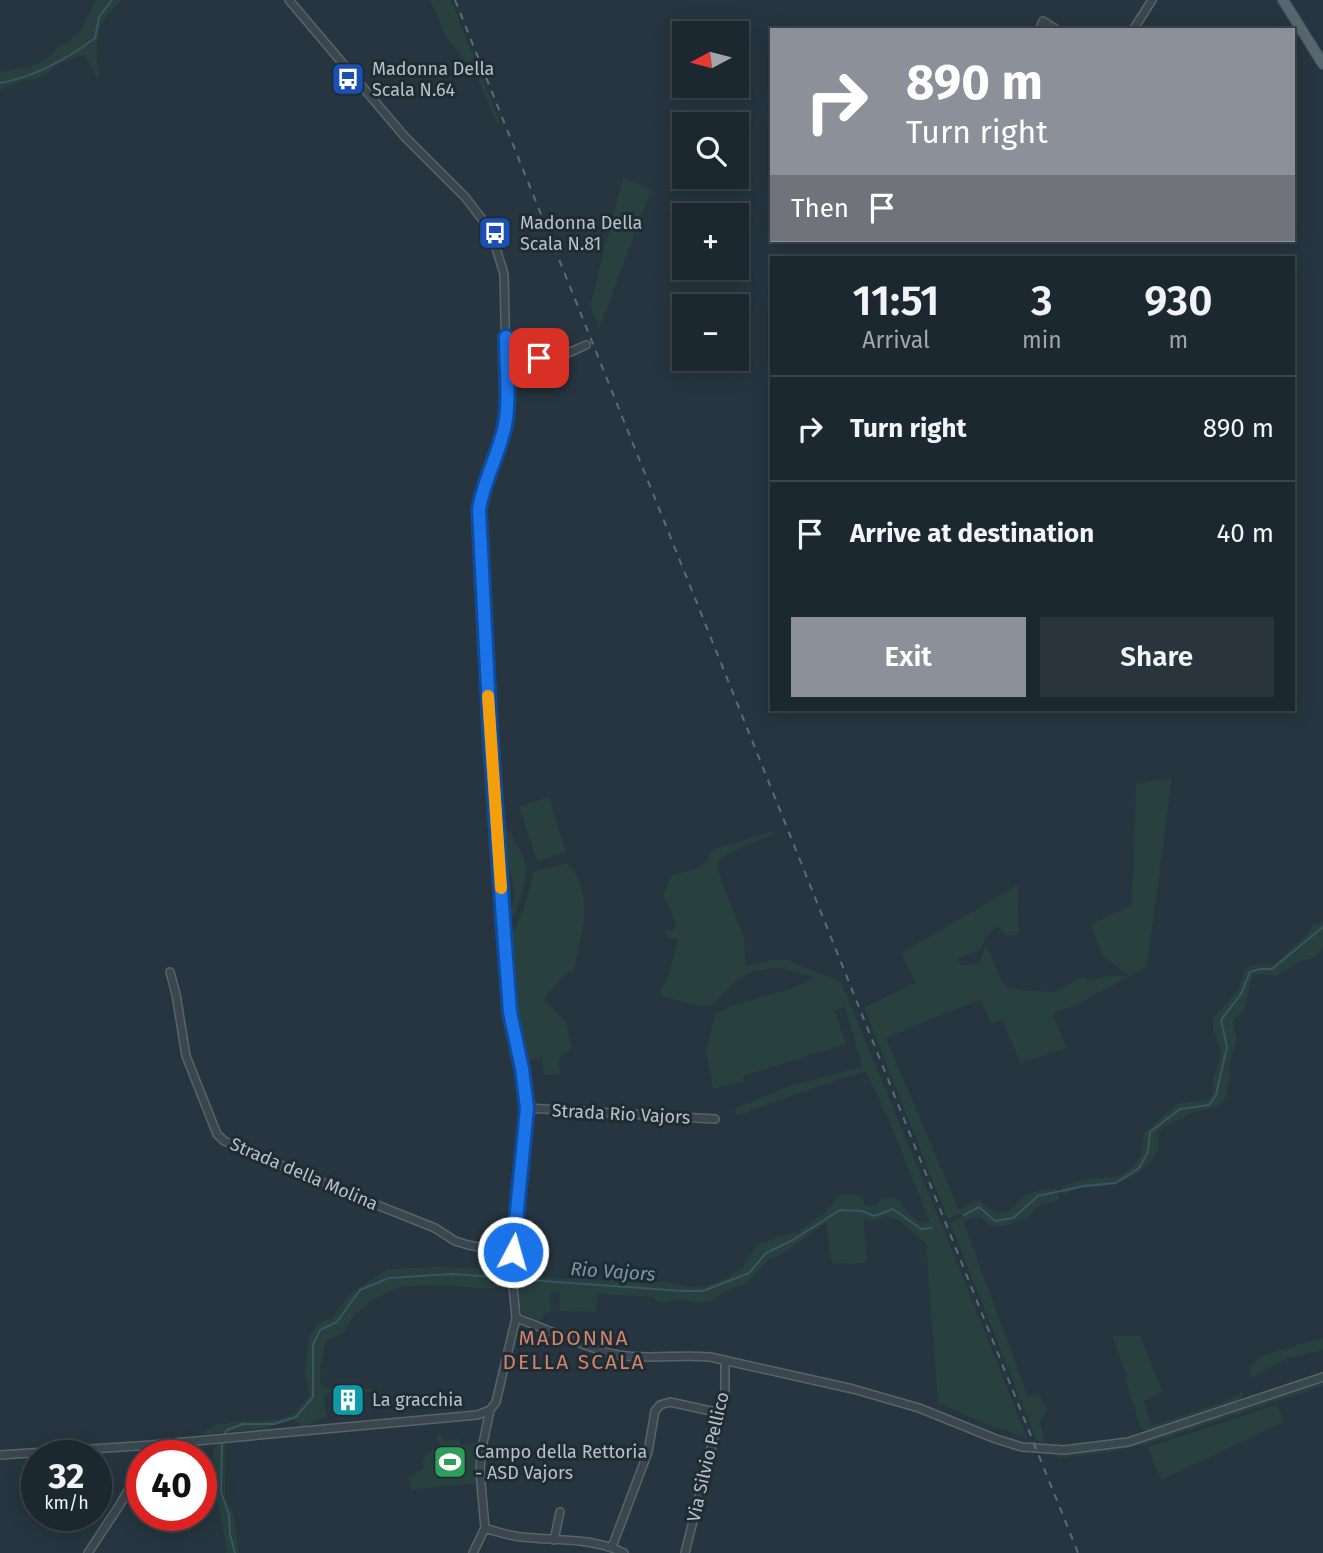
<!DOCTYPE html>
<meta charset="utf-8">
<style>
:root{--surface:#1c282f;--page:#29343b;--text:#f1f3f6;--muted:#a0a6aa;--line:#3a444b;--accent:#8c9099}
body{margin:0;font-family:"Fira Sans",sans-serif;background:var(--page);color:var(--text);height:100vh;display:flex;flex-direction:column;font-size:26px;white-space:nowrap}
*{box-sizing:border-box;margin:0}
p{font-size:23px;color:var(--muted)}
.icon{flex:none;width:38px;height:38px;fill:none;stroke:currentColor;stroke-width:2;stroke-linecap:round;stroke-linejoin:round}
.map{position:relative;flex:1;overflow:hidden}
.details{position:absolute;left:770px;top:256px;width:525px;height:455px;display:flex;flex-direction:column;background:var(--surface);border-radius:0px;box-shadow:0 4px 18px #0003,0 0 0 2px var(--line)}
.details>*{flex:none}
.guide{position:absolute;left:770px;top:28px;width:525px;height:214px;border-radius:0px;box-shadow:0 4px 18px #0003,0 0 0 2px var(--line);background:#8c9099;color:#fff;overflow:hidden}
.needle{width:46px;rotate:263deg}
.tools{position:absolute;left:672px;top:21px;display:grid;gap:14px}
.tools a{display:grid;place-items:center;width:77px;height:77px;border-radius:0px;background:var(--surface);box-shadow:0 4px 18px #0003,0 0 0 2px var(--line);font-size:35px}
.speed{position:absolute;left:21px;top:1440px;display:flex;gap:14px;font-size:35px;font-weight:700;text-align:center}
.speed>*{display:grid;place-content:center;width:91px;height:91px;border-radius:50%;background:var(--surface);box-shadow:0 4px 18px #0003,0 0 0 2px var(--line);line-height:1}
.speed small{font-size:18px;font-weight:400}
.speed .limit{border:10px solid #d22;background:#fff;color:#111}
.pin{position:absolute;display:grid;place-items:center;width:60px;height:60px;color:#fff;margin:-30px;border-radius:14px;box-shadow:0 4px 10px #0006}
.me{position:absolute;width:77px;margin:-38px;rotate:6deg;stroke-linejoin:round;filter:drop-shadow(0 0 5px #0008)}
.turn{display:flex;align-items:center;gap:24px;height:147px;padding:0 21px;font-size:32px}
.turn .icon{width:91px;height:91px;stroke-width:2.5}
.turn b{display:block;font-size:49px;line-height:60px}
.then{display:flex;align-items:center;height:66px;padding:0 21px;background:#0003;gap:14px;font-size:26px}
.eta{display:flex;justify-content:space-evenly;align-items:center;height:119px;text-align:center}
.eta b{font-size:42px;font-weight:600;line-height:49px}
.button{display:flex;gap:14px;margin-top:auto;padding:14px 21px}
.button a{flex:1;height:80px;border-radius:0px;background:var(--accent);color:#fff;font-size:28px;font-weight:600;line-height:80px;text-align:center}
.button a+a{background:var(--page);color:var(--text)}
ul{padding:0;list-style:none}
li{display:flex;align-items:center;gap:21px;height:105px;padding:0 21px;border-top:2px solid var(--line)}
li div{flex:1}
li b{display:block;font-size:26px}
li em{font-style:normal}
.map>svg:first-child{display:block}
</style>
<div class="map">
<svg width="1323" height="1553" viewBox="0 0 1323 1553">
<rect width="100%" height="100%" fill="#26353f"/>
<path fill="#28403e" d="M96 0H122C117 7 107 13 103 21 94 38 97 64 100 82L84 55 65 61 57 65 48 73 37 79 23 81 0 90V72L30 67 50 56 58 46 66 43 80 31Z
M430 0H451L500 123H496L477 76 447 38Z
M623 177 651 190 599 329 590 305Z
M1172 778 1147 966 1079 1004 1052 1014 1067 1048 1020 1063 1003 1020 992 1024 980 1000 906 1029 886 1038 959 1210 974 1201 979 1200C990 1209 1002 1220 1014 1207 1017 1204 1019 1201 1022 1198 1031 1190 1044 1190 1055 1188L1060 1199 1038 1206 1028 1218 1008 1225 992 1227 980 1217 963 1220 1028 1397 1039 1394 1047 1408 1040 1422 1044 1436V1442L1037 1441 950 1223 962 1217 960 1214 948 1219 864 1008 915 982 901 953 1018 885 1019 935 1007 936 997 926 986 937 981 949 958 959 961 965 979 964 986 944 1000 978 1006 986 1021 990 1055 992 1082 977 1089 981 1103 977 1128 975 1103 956 1091 924 1132 905 1136 784Z
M549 797 566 852 537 861 519 807Z
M504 822 524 857 526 871 523 890 515 914 507 922 506 915C516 907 515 886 511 874L503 876 500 824Z
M773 831 774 834 733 851 719 860 718 869 721 879 744 938 746 966 771 960 785 959 841 982 944 1230 1027 1438 993 1427 938 1403 926 1244 899 1220 887 1216 871 1222 864 1219 867 1263 832 1264 826 1223 779 1256 770 1258 758 1272 745 1284 727 1290 712 1302 695 1303 680 1298 669 1302 659 1303 653 1297 597 1294 596 1312 559 1311 560 1293 550 1291 551 1311 544 1314 541 1321 524 1314 519 1304V1275L566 1279 585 1277 604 1280 623 1277 643 1283 665 1281 686 1287 704 1286 726 1279 743 1267 749 1256 759 1243 796 1232 824 1214 840 1194H856L862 1197 865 1205 874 1207 883 1198H896C908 1210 912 1224 930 1222L890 1123 866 1072 856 1074 794 1095 737 1116 734 1109 787 1087 862 1066 845 1007 835 1011 846 1044 743 1076 744 1082 713 1089 706 1052 715 1014C745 997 784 996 813 978L780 967 755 971 737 980 711 1007 696 1005 661 996V988L668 979 678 939 666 937V930H674L676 922 663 895 671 876 695 869 708 861 709 853 715 849Z
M567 863C570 867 575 871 577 876 592 905 580 943 573 973L568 971 544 999 566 1022 572 1047 558 1059 560 1075H544L541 1057 525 1062 516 1011 509 940 521 915 530 889 533 872Z
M1323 922V946L1321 951 1314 958 1301 961 1276 976 1256 974 1252 978 1244 1010 1233 1022 1237 1038 1228 1069 1230 1074 1226 1098 1217 1107 1189 1114 1158 1131V1150L1151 1162 1136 1175 1118 1183 1096 1188 1083 1187 1063 1194 1062 1186 1085 1179 1117 1177 1134 1165 1141 1155 1144 1133 1176 1104 1206 1100 1213 1095V1079L1221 1054 1213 1029V1018L1238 991 1245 968 1260 963 1275 964 1307 934 1312 926Z
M436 1267 466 1268 508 1271V1289L422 1285 400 1287 374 1299 354 1316 343 1333 326 1341 321 1366 320 1383 327 1388 374 1389 372 1392 326 1394 324 1399 327 1416 304 1427 293 1420 263 1429 202 1434 215 1425 241 1421 277 1420 294 1413 309 1396 305 1371 309 1337 318 1323 331 1319 352 1292 388 1269Z
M1112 1336H1140L1163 1392 1144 1401 1151 1426 1220 1403 1243 1392 1242 1399 1151 1430H1143L1140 1427 1125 1378 1127 1377Z
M1323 1338V1350L1288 1358 1249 1379 1250 1367 1260 1356Z
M1323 1380V1386L1147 1444 1110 1452 1069 1457 1060 1458 1053 1453 1075 1452 1116 1447Z
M1277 1405 1284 1422 1161 1480 1147 1447Z
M440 1434 445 1441 459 1439 461 1445 478 1442 476 1448 477 1483 410 1490 409 1477 424 1468 421 1463 425 1460 423 1456 440 1445 436 1437Z
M225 1442V1495L234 1516 239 1553H226C225 1523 212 1495 212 1465 212 1458 214 1450 215 1443Z"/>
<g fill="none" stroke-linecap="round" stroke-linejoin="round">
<path stroke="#3a5565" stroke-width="2" d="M0 83C34 77 67 59 95 38L99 17 112 0
M964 1215 979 1207 995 1221 1013 1218 1038 1196 1084 1186 1116 1183 1139 1168 1148 1152 1150 1132 1180 1109 1209 1105 1216 1095 1227 1047 1221 1020 1241 994 1250 972 1260 969H1272L1323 927
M515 1279 683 1291H703L749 1273 766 1253 793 1240 840 1210 862 1211 874 1216 893 1209 921 1229 932 1228
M224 1435 227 1430 243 1424H274L296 1417 313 1397V1345L320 1330 337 1322 360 1290 389 1278 452 1274 510 1278
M222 1441 221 1492 229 1515 230 1535 235 1553"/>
<defs>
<path id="minor" d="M1039 30 1043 21 1057 30
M1133 30 1152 0
M506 337 539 358C555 361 572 351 586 345
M170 972 176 994 186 1056 217 1134 224 1141 352 1195 435 1228 455 1241 468 1245 513 1253
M527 1108 715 1119
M516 1318C548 1329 585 1348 618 1355 648 1360 679 1354 710 1357L853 1389 919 1408 996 1439 1022 1447 1064 1450 1128 1442 1323 1377
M0 1455 152 1445 477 1415 490 1410 496 1402 516 1318 513 1286V1253L527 1108 522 1069 510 1012 490 729 479 511C482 487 492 467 500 445 504 432 506 419 507 405L504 274 493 238 482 219 465 197 405 137 289 0
M147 1456 152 1445
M485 1528C497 1532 510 1536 522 1537 556 1541 592 1537 624 1553
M554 1540 560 1512
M612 1547 648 1452 655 1411 660 1405 670 1402 720 1413
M88 1553 119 1506 142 1466
M473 1553 485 1528 480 1472 481 1453 490 1410
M685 1553 720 1413 725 1390V1360"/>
<path id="major" d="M1283 0 1323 64"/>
</defs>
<use href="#minor" stroke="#58646c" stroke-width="10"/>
<use href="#major" stroke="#435058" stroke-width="12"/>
<use href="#minor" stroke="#3a474f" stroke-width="7"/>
<use href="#major" stroke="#58666f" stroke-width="10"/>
<path stroke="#5c6c75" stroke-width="2" stroke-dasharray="7 7" stroke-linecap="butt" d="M455 0 1078 1553"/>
</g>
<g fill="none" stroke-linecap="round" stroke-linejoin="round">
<defs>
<path id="route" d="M513 1252 527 1108 522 1069 510 1012 503 919 490 729 479 510C483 481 499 455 505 425 510 397 506 366 506 337L539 358"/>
</defs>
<use href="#route" stroke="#114b97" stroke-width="18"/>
<use href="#route" stroke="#1a73e8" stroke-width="12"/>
<path stroke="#f59e0b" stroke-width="12" d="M488 696 501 888"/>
</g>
<defs>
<symbol id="bus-square" viewBox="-11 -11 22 22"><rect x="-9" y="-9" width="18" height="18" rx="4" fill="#1a4fb4" stroke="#1f2c34"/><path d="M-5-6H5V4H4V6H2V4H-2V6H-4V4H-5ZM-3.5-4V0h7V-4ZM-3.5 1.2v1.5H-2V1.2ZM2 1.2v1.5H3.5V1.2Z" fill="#fff"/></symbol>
<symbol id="building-square" viewBox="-11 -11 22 22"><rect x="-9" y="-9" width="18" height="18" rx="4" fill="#0f9aa8" stroke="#1f2c34"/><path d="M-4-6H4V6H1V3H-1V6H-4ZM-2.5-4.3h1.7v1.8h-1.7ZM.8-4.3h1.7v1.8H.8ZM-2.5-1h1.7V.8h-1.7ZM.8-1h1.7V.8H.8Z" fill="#fff"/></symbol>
<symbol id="stadium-square" viewBox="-11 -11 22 22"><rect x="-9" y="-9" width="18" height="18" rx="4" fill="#2e9e5b" stroke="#1f2c34"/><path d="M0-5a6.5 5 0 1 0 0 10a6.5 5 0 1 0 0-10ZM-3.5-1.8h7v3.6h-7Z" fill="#fff"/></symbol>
</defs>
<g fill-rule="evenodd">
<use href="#bus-square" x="329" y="60" width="38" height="38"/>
<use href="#bus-square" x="476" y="214" width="38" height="38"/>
<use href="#building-square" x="329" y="1381" width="38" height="38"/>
<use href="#stadium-square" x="431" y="1443" width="38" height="38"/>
</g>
<g text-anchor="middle" stroke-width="6" stroke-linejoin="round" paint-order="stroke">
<g font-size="18" fill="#b6c1c9" stroke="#1f2c34" text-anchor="start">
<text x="372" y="75">Madonna Della<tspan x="372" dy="21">Scala N.64</tspan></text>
<text x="520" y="229">Madonna Della<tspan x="520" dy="21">Scala N.81</tspan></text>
<text x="372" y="1406">La gracchia</text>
<text x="475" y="1458">Campo della Rettoria<tspan x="475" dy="21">- ASD Vajors</tspan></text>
</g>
<g font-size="18" fill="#b6c1c9" stroke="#1f2c34">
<text transform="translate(621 1114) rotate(3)" y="6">Strada Rio Vajors</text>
<text transform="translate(304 1174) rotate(23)" y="6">Strada della Molina</text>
<text transform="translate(708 1457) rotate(-77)" y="6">Via Silvio Pellico</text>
</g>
<g font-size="19" font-style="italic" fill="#7898ab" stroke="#1f2c34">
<text transform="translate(613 1271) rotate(4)" y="7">Rio Vajors</text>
</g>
<g font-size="21" letter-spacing="2" fill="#d1826a" stroke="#1f2c34">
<text x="574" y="1345">MADONNA<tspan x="574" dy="24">DELLA SCALA</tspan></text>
</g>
</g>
</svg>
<div class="tools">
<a><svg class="needle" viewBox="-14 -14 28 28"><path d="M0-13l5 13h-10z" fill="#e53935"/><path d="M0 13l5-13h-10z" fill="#a0a6aa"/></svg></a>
<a><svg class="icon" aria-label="search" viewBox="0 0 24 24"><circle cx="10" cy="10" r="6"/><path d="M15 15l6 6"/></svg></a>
<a>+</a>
<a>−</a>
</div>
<div class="speed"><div>32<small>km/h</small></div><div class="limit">40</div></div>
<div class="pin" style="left:539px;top:358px;background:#d93025"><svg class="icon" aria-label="arrive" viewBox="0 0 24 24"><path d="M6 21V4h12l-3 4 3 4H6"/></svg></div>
<svg class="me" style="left:513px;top:1252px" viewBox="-20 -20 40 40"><circle r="17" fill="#1a73e8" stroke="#fff" stroke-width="3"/><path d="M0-11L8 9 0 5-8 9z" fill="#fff"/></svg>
<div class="guide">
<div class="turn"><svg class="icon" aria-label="right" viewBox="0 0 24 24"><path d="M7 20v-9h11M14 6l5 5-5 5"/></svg><div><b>890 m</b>Turn right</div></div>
<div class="then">Then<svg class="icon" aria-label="arrive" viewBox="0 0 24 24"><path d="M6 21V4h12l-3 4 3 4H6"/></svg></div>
</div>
<section class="details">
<div class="eta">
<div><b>11:51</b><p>Arrival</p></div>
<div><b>3</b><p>min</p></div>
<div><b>930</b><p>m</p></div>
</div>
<ul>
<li><svg class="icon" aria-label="right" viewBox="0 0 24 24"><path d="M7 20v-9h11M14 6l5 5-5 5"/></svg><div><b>Turn right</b></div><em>890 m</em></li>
<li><svg class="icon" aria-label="arrive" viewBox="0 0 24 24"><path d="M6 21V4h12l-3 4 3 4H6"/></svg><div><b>Arrive at destination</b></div><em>40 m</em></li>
</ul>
<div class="button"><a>Exit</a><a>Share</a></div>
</section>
</div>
